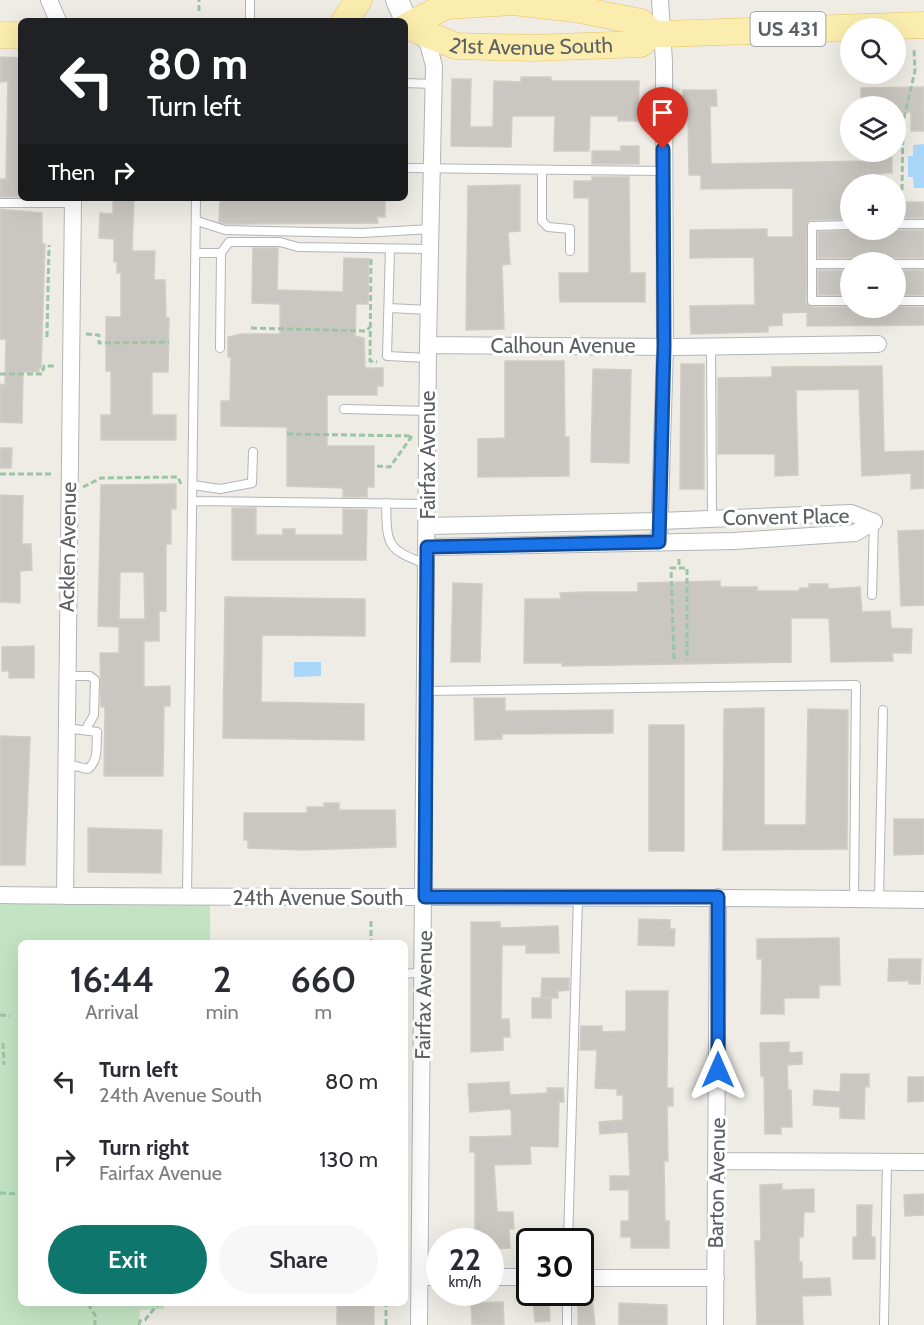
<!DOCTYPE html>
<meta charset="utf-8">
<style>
:root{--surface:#fff;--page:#f7f7f7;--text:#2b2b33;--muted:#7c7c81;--accent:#0f766e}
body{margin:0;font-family:Cabin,sans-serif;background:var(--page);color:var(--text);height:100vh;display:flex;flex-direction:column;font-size:22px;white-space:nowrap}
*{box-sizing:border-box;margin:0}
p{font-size:20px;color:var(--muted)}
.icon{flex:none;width:33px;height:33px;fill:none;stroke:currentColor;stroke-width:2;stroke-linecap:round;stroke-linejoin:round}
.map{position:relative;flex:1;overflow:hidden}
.drawer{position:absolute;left:18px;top:940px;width:390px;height:366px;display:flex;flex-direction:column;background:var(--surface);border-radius:9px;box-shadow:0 6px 24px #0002}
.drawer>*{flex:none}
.banner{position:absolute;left:18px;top:18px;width:390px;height:183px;border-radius:9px;box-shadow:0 6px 24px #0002;background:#202124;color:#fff;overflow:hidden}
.tools{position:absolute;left:840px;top:18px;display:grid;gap:12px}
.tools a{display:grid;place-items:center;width:66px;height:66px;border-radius:50%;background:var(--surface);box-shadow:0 6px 24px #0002;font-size:30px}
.speed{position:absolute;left:426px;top:1228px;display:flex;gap:12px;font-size:30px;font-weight:700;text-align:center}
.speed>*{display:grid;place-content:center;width:78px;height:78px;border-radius:50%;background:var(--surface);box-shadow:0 6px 24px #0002;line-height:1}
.speed small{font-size:15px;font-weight:400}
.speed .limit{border:3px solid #111;border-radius:9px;background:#fff;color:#111}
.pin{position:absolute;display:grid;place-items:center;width:51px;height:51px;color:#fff;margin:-62px -26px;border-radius:50% 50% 50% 0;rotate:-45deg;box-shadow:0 0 6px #0007}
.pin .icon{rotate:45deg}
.me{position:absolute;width:66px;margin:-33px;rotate:0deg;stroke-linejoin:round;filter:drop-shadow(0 0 4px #0008)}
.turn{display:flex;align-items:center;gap:21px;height:126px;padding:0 30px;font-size:27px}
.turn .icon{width:78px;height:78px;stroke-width:2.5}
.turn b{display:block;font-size:42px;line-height:51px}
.then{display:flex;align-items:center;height:57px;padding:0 30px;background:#0003;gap:12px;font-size:22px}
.eta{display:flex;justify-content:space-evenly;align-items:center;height:102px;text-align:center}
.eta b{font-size:36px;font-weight:600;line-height:42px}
.primary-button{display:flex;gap:12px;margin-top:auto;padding:12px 30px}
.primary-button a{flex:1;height:69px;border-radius:36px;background:var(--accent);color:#fff;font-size:24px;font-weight:600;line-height:69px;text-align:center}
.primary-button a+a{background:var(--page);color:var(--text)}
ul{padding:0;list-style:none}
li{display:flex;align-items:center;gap:18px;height:78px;padding:0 30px}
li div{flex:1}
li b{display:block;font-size:22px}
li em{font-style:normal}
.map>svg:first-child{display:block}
</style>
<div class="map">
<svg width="924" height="1325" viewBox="0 0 924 1325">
<rect width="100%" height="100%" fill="#eeece5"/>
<path fill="#c3e4c2" d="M0 895 210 898V943L21 944V1304H164V1309L140 1310 139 1325H0Z"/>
<path fill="#a9d7fa" d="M924 144V188H914L913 177H908V156H913V145Z
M294 662H321V676L294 677Z"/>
<path fill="#cac7c2" stroke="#d2cdc3" stroke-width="1.5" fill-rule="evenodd" d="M0 57 21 58V197H0V179H6L8 81 0 82Z
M521 77H551V81H639L638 121H618V116H590L589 151H554L555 116H512L511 147 451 146 452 79H471L470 127H493L494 81 521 82Z
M924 87V131H911V112L896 113V106H867V103L861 104V88Z
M683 90H716L717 106H710L711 164 868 161V152H892V173H881V184H850V219L812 220 807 222 806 302 812 307H924V325L807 326V312L782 313V325L768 326V332L691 334 690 306 755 305 754 257 690 258V230L767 229V237H793V188L701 189V175H689L688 118H683Z
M621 146H639V164H592V151H621Z
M592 177H629L630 273H645V302H560L559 273H589V198H574V181H592Z
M520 185V231L508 232 510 264 502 265 504 329 466 330 468 186Z
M113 198H134L132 251H155L154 280H165L166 318H169L168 372H152V415H176V440H101V415H111V371H106V317H121V273H117V262H114V239L99 238 100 213 113 214Z
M220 198H385V217H377L378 223 226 224 219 222Z
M896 202H924V218H896Z
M0 209 42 213V244H45L41 368H39V372H23L22 423 0 422V384L5 385 6 339H0Z
M854 230H924V258H895L890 262H856L850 258H818V232Z
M253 248H278L277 290 343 292 344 258 369 259 368 304H356L355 336 364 338 365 368H383V386H377V395H327V446H374V487H367V497H343V488L287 486V427L221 426V401H230L231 357H228V337L241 334H280V304L252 303Z
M818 270H850V295H818Z
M896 270H924V295H896Z
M505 361H564L565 437H569V476L478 477V439L505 438Z
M681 364H704V489H680Z
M882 366 884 452 924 451V488L911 489V473L862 476 859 389 796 390 798 475 775 476V454H718V378L772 377V367Z
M593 369 631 370 629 463 591 462Z
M0 448H12L11 468H0Z
M176 484V509H171V544H166V611H159V641H144V687L170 686V706H164L163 776H104L105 707H101L100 653H119V627L98 626 101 485ZM120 572H144L145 619H119Z
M0 495 23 496 22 544H31L32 570 20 571V603L0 602Z
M232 508H256V535H283V529H295V535H343V509L367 510 366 560H232Z
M924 530V605L901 606 898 531Z
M720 581V587H757V591H799L800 588H809V584H828V589L860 587 862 612 890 611 891 628 912 629 911 653H892L893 661 831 662 829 618H791V662L562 666V663H524L525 599H561L560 593 586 592H638V583Z
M453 583 482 584 480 662H451Z
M225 597 365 599V636L262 635 261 702 364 704V740L223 738Z
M34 646V678H9V671H2V647Z
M474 698H505V711L613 710V733L502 734V739L475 740Z
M764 708V825H806L808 709 848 710 847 849 723 850 724 709Z
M649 725H684V851H649Z
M0 736 30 737 25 865H0Z
M324 803H339V810H395L396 847 303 850 248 848V840H244V813H307V807H324Z
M894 819H924V854L894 855Z
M88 828 162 830 161 873 88 872Z
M639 919 670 920V929H675L674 946 638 945Z
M471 922H500V928L558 926 559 953H526V945H502L501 1019H509L510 1037H503V1050L471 1052Z
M839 938 840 985H819V998H784V1014H761L762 959H757V939Z
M889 959H921L920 984H909V981H888Z
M542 978H569V990L558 991V998L541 997Z
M626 991H668L667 1088H673V1106H667L668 1161H664L665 1221H669V1248H631V1237H621V1221H629V1190H610V1176H630L628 1132 600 1134 599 1122 623 1120V1095H617V1089L595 1088 597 1050H580L581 1026H602V1032L626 1031Z
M532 998H551V1018H532Z
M789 1042V1053L802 1052V1064L787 1065 788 1090H791L792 1127H781V1134H765L764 1076H761L760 1043Z
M841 1074H869V1087L865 1086 864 1119 840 1118V1107L813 1105 814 1090 840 1092Z
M908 1077H924V1101L908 1102Z
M509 1082 510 1095 547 1093V1088H563L564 1102H559L558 1147 530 1146 531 1164 494 1165 497 1212H513L514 1229H509L510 1248 490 1249V1242H475V1152H470V1137L512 1136 511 1109 470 1112 468 1084Z
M782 1184V1190L814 1189V1212H804L803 1237H799V1262H802V1279L830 1278 831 1295 802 1296 803 1325H757L755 1241H761L760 1185Z
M924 1194V1215L905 1216 904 1195Z
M857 1205H872L871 1237H875V1259H853V1237H857Z
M592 1295 595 1325H578V1296Z
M549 1300 550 1321 535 1322 533 1301Z
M503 1302 504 1325 472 1324 471 1303Z
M619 1303 667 1305V1325H619Z
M337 1304H374V1325H337Z"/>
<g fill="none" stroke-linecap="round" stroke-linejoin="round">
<defs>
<path id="service" d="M250 21V0
M405 83 433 84
M405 168 663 171
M542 171V221L548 227 570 229V251
M0 203H73
M197 221 225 230 362 233 431 229
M896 224H924
M850 225 812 226V301H850
M390 249 387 356 428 358
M196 253H221
M812 264H850
M896 264H924
M896 301H924
M389 308 429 310
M711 346 712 518
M220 348 221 253 229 242H280L298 247 430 249
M344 409 428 411
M193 485 220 489 252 483 253 452
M193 501 427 504
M386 503C387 545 386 549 426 564
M872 595 874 522
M67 676H90L95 680 94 715 86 729
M426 691 856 685 854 899
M66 728 97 732C96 746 99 760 88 769L66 764
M187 897 196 198
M879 899 883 710
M405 974 424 972
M568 1242 578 898
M567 1325V1293
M884 1325 887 1161"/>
<path id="minor" d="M49 0 58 21
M417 33 428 43 434 66 428 345 419 1325
M428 345 674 347 878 344
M427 526 660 521 851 513 874 522
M659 542 665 347 664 61 660 0
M427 547 734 541 855 533 874 522
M0 895C308 899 616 895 924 900
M65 896 73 198
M718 1161 924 1162
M420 1277H440
M490 1277H530
M580 1278H716
M715 1325 718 897"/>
<path id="secondary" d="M397 0 409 27"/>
<g id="primary">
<path d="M344 21 359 0"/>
<path d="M405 27 446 6 513 2 575 9 641 22 653 33 663 34 924 25"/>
<path id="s1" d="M409 27 456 46 532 48 641 44 653 33"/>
<path d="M0 35H21"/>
</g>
</defs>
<use href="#service" stroke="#b2b5b9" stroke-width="10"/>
<use href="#minor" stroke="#b2b5b9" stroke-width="18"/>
<use href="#secondary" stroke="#b3b7bb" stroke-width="24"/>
<use href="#primary" stroke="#e9c363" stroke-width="27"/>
<path stroke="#9cc5a7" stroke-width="3" stroke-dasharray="6 3" stroke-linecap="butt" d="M199 11V0
M902 190 903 122 915 71 914 49
M371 259 370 361 377 362
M251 328 366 331 370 327
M86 334 99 335V343L169 342
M47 337 49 245
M0 374H42L44 366H55
M287 434 412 436
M377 466 390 467 412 436
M0 474H53
M83 487 101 478 178 477 181 484
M679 559V568H687V660
M674 659 671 568H679
M371 921V944
M0 1015 10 1016
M3 1043 4 1065
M0 1193 21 1194
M88 1304 95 1315V1325
M139 1325 140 1321 145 1320 158 1304
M386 1325V1304"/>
<use href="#service" stroke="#fff" stroke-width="8"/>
<use href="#minor" stroke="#fff" stroke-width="16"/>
<use href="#secondary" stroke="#fff" stroke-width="22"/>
<use href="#primary" stroke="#faedad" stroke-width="26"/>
</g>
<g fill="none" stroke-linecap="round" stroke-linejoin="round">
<defs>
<path id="route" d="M663 149 664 346 659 542 427 547 425 897H718V1070"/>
</defs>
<use href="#route" stroke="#114b97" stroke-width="15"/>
<use href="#route" stroke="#1a73e8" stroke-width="10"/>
</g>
<g text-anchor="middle" stroke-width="6" stroke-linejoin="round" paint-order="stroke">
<rect fill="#fff" stroke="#8d9092" stroke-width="1.5" x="750.5" y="12" width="75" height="34" rx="4.5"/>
<g font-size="20" font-weight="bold" fill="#5c6064">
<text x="788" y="36">US 431</text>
</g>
<g font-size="21" fill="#5c6064" stroke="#fff">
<text dy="7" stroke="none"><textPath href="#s1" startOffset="126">21st Avenue South</textPath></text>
<text x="563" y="353">Calhoun Avenue</text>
<text transform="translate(428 455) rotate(-90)" y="7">Fairfax Avenue</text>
<text transform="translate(786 517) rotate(-1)" y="7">Convent Place</text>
<text transform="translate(68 547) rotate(-89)" y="7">Acklen Avenue</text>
<text x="318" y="905">24th Avenue South</text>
<text transform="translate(424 995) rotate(-89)" y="7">Fairfax Avenue</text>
<text transform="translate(717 1183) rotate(-89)" y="7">Barton Avenue</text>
</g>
</g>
</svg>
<div class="tools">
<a><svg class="icon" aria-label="search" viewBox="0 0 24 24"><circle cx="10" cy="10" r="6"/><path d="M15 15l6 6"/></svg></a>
<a><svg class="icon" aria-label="layers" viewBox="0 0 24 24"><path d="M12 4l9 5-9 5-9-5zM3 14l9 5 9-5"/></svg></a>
<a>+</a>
<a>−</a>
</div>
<div class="speed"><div>22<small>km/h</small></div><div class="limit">30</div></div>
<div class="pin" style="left:663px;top:149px;background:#d93025"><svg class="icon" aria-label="arrive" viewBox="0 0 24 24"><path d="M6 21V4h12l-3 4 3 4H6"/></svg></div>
<svg class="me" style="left:718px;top:1070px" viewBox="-20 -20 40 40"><path d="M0-17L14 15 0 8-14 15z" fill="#1a73e8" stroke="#fff" stroke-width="4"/></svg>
<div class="banner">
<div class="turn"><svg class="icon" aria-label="left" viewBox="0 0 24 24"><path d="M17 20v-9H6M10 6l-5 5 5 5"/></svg><div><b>80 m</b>Turn left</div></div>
<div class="then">Then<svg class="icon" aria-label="right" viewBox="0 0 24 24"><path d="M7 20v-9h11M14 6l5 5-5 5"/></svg></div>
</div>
<section class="drawer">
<div class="eta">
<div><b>16:44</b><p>Arrival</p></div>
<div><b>2</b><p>min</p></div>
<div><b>660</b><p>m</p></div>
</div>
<ul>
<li><svg class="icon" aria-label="left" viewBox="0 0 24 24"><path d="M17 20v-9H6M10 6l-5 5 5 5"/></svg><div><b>Turn left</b><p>24th Avenue South</p></div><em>80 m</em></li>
<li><svg class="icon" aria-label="right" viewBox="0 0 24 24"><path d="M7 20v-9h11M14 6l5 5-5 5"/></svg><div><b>Turn right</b><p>Fairfax Avenue</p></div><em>130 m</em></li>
</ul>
<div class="primary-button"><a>Exit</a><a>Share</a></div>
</section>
</div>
